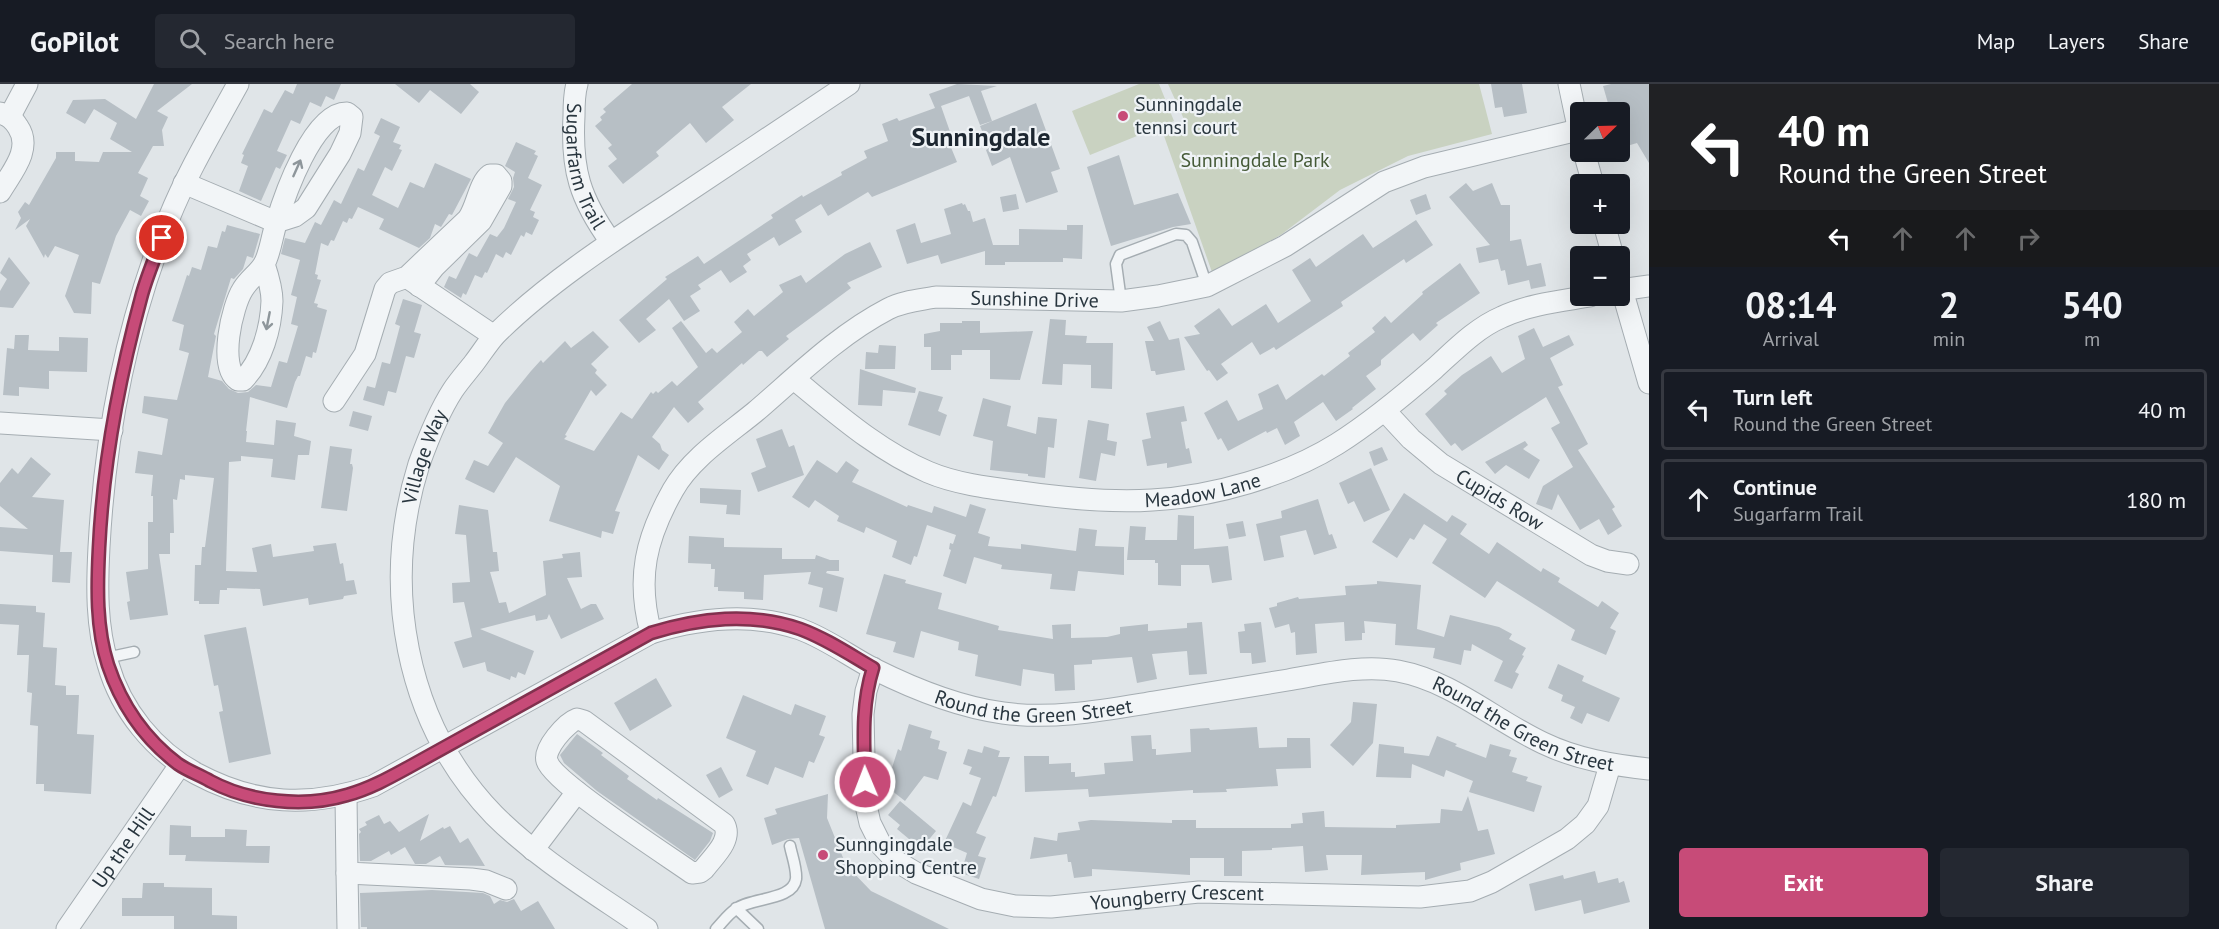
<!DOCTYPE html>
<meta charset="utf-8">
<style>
:root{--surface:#171b24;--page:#242831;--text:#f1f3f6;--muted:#9ea1a6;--line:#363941;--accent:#c74b78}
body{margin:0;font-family:"PT Sans",sans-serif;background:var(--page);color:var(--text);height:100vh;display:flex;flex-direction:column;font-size:22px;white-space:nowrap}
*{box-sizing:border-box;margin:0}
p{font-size:20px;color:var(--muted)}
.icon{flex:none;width:33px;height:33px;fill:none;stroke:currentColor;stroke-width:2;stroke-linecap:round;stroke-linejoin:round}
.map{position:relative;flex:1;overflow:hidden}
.sheet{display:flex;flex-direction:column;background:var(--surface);width:570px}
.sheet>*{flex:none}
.guide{background:#202124;color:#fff;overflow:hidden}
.needle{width:39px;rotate:67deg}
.fabs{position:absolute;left:1570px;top:18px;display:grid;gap:12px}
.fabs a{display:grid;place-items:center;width:60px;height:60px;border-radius:6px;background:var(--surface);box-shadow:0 6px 24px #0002;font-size:30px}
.pin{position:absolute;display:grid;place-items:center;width:51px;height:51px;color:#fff;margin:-26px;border:3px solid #fff;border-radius:50%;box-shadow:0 2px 6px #0007}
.me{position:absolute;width:66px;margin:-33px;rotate:359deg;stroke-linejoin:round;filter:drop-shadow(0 0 4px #0008)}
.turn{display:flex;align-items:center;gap:21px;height:126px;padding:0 30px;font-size:27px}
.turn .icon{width:78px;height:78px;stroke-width:2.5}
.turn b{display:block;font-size:42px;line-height:51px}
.lanes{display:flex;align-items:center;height:57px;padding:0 30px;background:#0003;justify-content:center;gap:30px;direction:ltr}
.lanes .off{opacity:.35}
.eta{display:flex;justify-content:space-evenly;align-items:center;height:102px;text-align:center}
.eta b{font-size:36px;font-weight:800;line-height:42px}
.button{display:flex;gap:12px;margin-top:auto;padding:12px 30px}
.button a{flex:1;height:69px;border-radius:6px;background:var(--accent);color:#fff;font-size:24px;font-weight:800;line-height:69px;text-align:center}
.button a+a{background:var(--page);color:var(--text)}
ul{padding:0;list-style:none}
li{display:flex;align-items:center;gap:18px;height:81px;margin:0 12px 9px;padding:0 18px;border:3px solid var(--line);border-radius:6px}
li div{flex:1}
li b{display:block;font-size:22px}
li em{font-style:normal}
header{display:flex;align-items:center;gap:36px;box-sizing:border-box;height:84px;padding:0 30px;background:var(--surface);border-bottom:2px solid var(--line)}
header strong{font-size:28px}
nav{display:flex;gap:33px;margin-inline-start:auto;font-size:21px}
.search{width:420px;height:54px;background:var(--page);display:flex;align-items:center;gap:15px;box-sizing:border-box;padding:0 21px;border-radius:6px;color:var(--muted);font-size:22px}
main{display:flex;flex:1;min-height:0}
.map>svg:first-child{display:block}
</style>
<header>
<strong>GoPilot</strong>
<div class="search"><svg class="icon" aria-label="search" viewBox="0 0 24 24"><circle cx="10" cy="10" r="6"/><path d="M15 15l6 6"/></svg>Search here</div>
<nav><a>Map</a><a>Layers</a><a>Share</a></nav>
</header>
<main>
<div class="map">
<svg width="1649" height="845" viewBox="0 0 1649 845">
<rect width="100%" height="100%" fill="#e0e5e8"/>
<path fill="#c9d2c1" d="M1139 0H1159L1174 37 1090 71 1072 27Z
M1168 0H1479L1492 50 1408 72 1340 106 1282 150 1213 191 1164 52 1187 42Z"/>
<path fill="#b7bfc5" d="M154 0H192L157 27 168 33 162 46 164 62H153L138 89 148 94 140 112 149 117 141 132 130 126 116 152 100 200 92 198 91 230 74 229 65 212 79 171 55 162 48 174 45 170 44 174 26 142 30 135 15 146 21 134 18 128 25 118 29 121 56 74V68H75V77L99 78 103 68H132L110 55 117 39 94 25 85 40 66 29 73 16 105 15 136 35Z
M297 0H341L334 16 326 12 321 23 310 18 300 40 291 36 277 67 287 71 280 85 276 83 261 117 239 107 248 82 241 79 244 71 242 70 264 25 272 29 285 6 293 10Z
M395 0H470L479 8 461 30 430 6 419 19Z
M632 0H751L722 23 734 36 706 59 690 39 656 68 659 72 623 100 608 82 617 75 608 64 612 61 595 42 602 36 600 33 606 28 603 25Z
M957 0 997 2 981 7 992 37 980 41 969 12 941 22 954 59 950 61 957 78 872 113 868 108 828 132 821 120 795 136 802 148 779 162 774 153 747 170 751 176 743 182 747 188 730 199 721 186 698 201 701 205 690 212 700 227 684 237 669 215 646 235 656 246 639 259 619 236 667 195 665 193 698 172 704 180 773 134 771 131 802 111 803 113 842 91 841 88 867 74 864 67 888 57 882 40 897 34 899 37 935 24 929 10Z
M1491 0H1522L1527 29 1504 33 1502 23 1495 24Z
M1611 0H1649V79L1637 59 1620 64V23L1610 26 1603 2Z
M1036 19 1060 85 1051 88 1058 108 1026 119 1010 73 992 82 986 66 989 64 980 42Z
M381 34 400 43 393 58 401 61 399 65 402 66 392 87 385 83 372 111 398 124 410 98 424 104 435 79 471 95 452 131 449 130 441 143 435 140 430 154 419 164 379 145 384 135 358 123 352 135 349 134 347 139 343 137 334 157 331 156 328 162 321 159 315 190 318 191 317 195 321 196 314 219 318 220 317 223 327 226 316 269 313 268 312 274 306 272 300 292H298L295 298 287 324 250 313 246 347H247L246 358 274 361 276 336 296 339 294 352 311 357 309 371H298L295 396 271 393 273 375 241 372V377L229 378 226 487 257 488 252 464 271 460 273 473 314 467 313 462 336 459 340 480 343 479 346 497 354 496 357 510 344 512 343 515 309 521 308 514 263 522 260 505 227 504V506H220L219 520H199V517H194L195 481H201L202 463H205L214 394 185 391V396L180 395 177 416 173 415 174 449H170V470H159L168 531 130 536 127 518 130 517 126 488 148 485V438H153V412H151L153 391 135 389 138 367 162 371 168 335 142 329 144 312 177 316 189 269 179 266 184 241 172 237 187 191 189 192 192 183 201 186 208 162 217 164 222 147 225 148 227 141 260 150 253 174 247 172 243 185 234 195 231 194 214 250 216 252 208 293 222 297 229 305 238 309 248 308 256 301 271 303 279 277 287 279 298 242 291 240 297 213 291 211 300 176 281 170 285 154 305 159 315 138 321 141 334 116 341 120 358 84 364 87 380 52 374 49Z
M516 58 536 67 534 70 538 72 528 94 542 101 530 126 535 128 533 133 539 136 532 151 526 148 524 153 521 151 511 171 506 168 503 174 496 170 487 189 485 188 482 194 475 191 466 211 463 209 461 214 444 203 449 192 456 195 469 169 477 173 490 150 497 153 504 144 516 118 508 115 514 103 513 94 515 88 505 82Z
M1119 71 1134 121 1178 109 1191 140 1173 143 1111 162 1087 83Z
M1466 99 1473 107 1492 99 1501 121H1510V157L1521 155 1527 182 1541 179 1546 202 1531 205 1529 196 1508 201 1505 186 1501 187 1498 175 1479 179 1476 164 1490 161 1449 113Z
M1016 110 1019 125 1003 128 1000 113Z
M1426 110 1431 125 1416 131 1410 116Z
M962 119 963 121 965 120 968 127H970L973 138 985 134 993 161H1019V145L1067 146V141H1083L1082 175 1063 174V178H1005V181H985V167L941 180 938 171 907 180 896 146 915 139 921 159 951 150 944 125Z
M1416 136 1433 161 1406 179 1404 175 1341 218 1343 222 1276 266 1274 263 1260 271 1252 258 1221 280 1228 289 1217 297 1209 286 1207 287 1184 253 1200 250 1194 242 1219 224 1232 242 1266 220 1278 239 1311 217 1292 186 1310 174 1316 183 1363 150 1373 164Z
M870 158 882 183 847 199 851 204 786 252 789 255 767 273 762 267H759L743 281 742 279 698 318 704 325 688 339 674 323 652 353 660 360 662 366 669 371 659 386 638 371 615 427 620 428 613 450 602 447 601 454 549 437 560 402 516 373 494 409 465 395 474 376 488 382 503 359 488 349 505 319 531 287 541 276 543 279 565 257 571 264 593 247 609 263 591 280 597 286 595 289 607 301 596 312 591 306 565 351 567 352 564 355 594 367 621 328 632 335 651 308 653 310 656 307 658 309 672 297 677 302 698 283 672 244 681 237 706 269 712 264 717 269 742 248 734 238 748 225 754 232 783 208 779 201 801 191 806 199 845 170Z
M9 173 30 199 13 224 0 223V207L7 195 0 189Z
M1460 179 1480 209 1436 239 1438 241 1420 257 1413 249 1381 276V281L1366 292 1376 305 1352 324 1353 325 1336 337 1323 318 1294 338 1300 352 1285 361 1277 344 1267 349 1266 347 1228 367 1221 354 1218 356 1204 329 1227 316 1238 337 1263 325 1258 310 1278 300 1286 316 1322 290 1324 292 1350 272 1348 269 1375 248 1372 244 1385 232 1391 239 1423 210 1422 208Z
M403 215 422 221 414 248 421 250 414 274 406 272 396 309 388 307 384 322 363 316 367 302 375 304 382 278 390 280 400 242 395 240Z
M1050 235 1066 236 1065 251 1087 252 1086 259H1113L1112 305 1091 304V281L1063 280 1062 301 1042 300Z
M962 237H980V249L1033 247 1020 296 990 295V266H962V271H951V286H931V263H924V250L940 247V239H962Z
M1160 237 1169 256 1179 254 1185 286 1156 291 1155 287H1151L1145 257H1154L1147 243Z
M1534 244 1543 263 1569 251 1574 261 1550 274 1563 301 1558 303 1588 360 1578 366 1615 423 1612 425 1622 442 1608 451 1599 435 1580 446 1558 410 1552 426 1536 420 1543 402 1573 383 1551 344 1560 339 1546 313 1462 367 1455 359 1451 362 1425 330 1447 310 1444 307 1462 291 1491 272 1502 289 1525 275 1518 252Z
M15 251H29L28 266 59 267V253L88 254 87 288 49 287V305L19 303V312L3 311 7 264 14 265Z
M879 261 896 262 895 285H865L866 268 878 269Z
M860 285 916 304 915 309 883 306 882 322 858 321Z
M919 307 943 313 938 327 947 331 940 352 908 341Z
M983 314 1011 322 1007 342 1036 350 1038 333 1057 335 1054 364 1048 363 1045 394 1028 392V390L990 386 993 357 973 352Z
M1184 322 1187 337 1181 338 1186 365 1189 364 1192 379 1167 384V379L1147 382 1142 356 1151 354 1146 329Z
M353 327 372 332 368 347 349 342Z
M1088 336 1109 340 1107 356 1117 358 1115 372 1101 369 1096 397 1079 394Z
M782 345 789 363 794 361 804 391 758 408 751 389 766 383 756 355Z
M1525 357 1528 361 1523 365 1540 376 1529 395 1506 381 1495 390 1485 378Z
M330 362 352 365 350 380H352L353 384 347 427 321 424Z
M1382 363 1388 376 1374 382 1369 368Z
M31 373 51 390 32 413 64 416 60 468H72L70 499 52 498 53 471 0 467V443L28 445 0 422V399L12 384 18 390Z
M817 376 837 389 846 377 859 386 852 398 907 423 908 421 932 429 934 422 966 433 970 420 986 425 978 449 990 453 988 462 1021 465V460L1076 467 1079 444 1097 446 1095 462 1124 463V491L1078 487 1075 507 1050 505 1052 490 1001 485 1002 481 974 473 966 500 943 492 951 466 949 465 950 459 953 460 956 451 927 441 917 473 914 472 911 481 892 473 897 457 866 443 864 449 837 437 839 432 815 416 809 424 792 413Z
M1371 384 1390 426 1364 438 1354 417 1348 420 1339 399Z
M700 404 741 406 740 431 726 430 727 421 700 419Z
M1404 409 1447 438 1452 431 1467 440 1460 450 1489 470 1497 458 1541 488 1543 484 1560 494 1558 498 1598 523 1602 517 1619 529 1610 544 1616 547 1606 571 1571 556 1575 546 1497 497 1485 514 1432 479 1447 455 1424 440 1414 456 1410 454 1397 474 1372 458Z
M1318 415 1329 451 1332 450 1337 464 1314 471 1306 446 1280 452 1284 473 1264 477 1256 440 1282 434 1281 427Z
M459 421 488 426 493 468H497L499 487 490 488 499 519 506 518 509 529 546 511 543 477 563 474 562 470 580 468 582 493 567 494 581 525 591 520H596L604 535 561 555 549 530 547 535 536 537 535 531 480 545 534 567 525 591 518 588 516 594 511 592 510 596 487 587 485 578 463 584 454 558 472 553 464 518 453 519 452 499 470 498 466 451 455 450Z
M1178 431 1194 432V465L1228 462 1232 496 1212 499 1209 481H1181V502L1158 501V479H1155V476H1127L1130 442 1146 443 1145 456H1177Z
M1243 437 1246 452 1229 455 1226 440Z
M689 452 724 454V463L782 464V475H815L816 471 830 476H839V487H827L826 489 844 494 837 528 819 523 823 504 808 500 811 488 764 491 763 516 744 515V508L718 507V503H714L715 485H711V480L688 479Z
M884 490 906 496 905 499 942 509 938 525 999 542 998 546 1053 555 1052 541 1071 540V554L1107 553 1120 550V543L1148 540V547L1187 544V539L1202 538 1207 590 1189 591 1187 567 1152 570 1157 595 1137 599 1132 573 1092 576V580L1074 581 1075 606 1055 607 1054 590 1023 585 1021 602 975 592 978 571 958 566 959 558 921 547 914 574 893 568 896 558 866 550Z
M1377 497 1421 501 1417 545 1444 553 1450 531 1499 543 1512 550 1509 555 1526 564 1522 571 1524 572 1515 588 1519 590 1512 605 1494 597 1503 577 1472 560 1471 567 1464 566 1461 581 1433 574 1435 564 1395 561 1396 540 1364 537 1365 549H1362V556L1345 557 1344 538 1315 540 1317 569 1296 571 1295 548 1291 549 1289 540 1275 544 1269 524 1277 522V519L1298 513 1299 515 1346 511 1345 502 1377 500Z
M0 520 36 522V528L45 529 43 563 57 564 55 601 66 602V611H79L77 650 94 651 91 710 44 707V700H36L38 642 30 641 32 609 27 608 29 571H17L19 541 0 540Z
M1261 538 1266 578 1252 580 1251 569H1240L1238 548 1245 547 1244 540Z
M246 543 271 670 229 679 219 628 223 627 218 601 214 602 204 551Z
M1558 580 1584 592 1582 597 1620 614 1609 638 1587 629 1582 640 1570 634 1575 623 1561 617 1563 611 1548 604Z
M656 594 672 622 630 647 614 619Z
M743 611 791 631 795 620 826 632 819 651 825 653 814 679 809 677 803 694 775 683 768 701 746 692 756 667 726 654Z
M1353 618 1377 620 1373 659 1353 682 1330 661 1351 638Z
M909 640 932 647 930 654 940 657 938 665 947 668 938 696 924 692 905 717 882 699 890 690 898 665 901 667Z
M1257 643 1259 664 1287 663V654H1310L1311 684 1276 685 1278 702 1226 705 1227 708 1193 709V706L1089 713 1088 705 1025 708 1024 672H1049V680L1071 679V688H1075V693L1105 690 1104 679 1133 677 1131 652 1151 651 1152 665H1156V671L1191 668 1190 645 1209 644 1210 646Z
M577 650 603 669 601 671 629 692 627 695 657 716 658 714 713 749 710 757 695 776 597 707 564 679 560 671Z
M1437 652 1457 660 1455 662 1486 674 1490 660 1511 666 1509 672 1517 674 1512 688 1528 693 1526 697 1542 702 1534 728 1469 708 1473 697 1446 686 1444 693 1412 680 1411 694 1376 693 1379 660 1404 663V669L1429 672Z
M984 662 1000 667 998 673H1010L996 713 993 712 976 749 986 753 978 772 986 774 979 795 961 789 967 769 944 759 963 718 971 722 981 694 969 690 972 683 963 680 968 665 982 669Z
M721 683 733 706 719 714 706 691Z
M828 710 827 734 846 781 871 807 949 845H825L799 754 788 755 772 761 764 734 777 730 775 725Z
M1468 712 1478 747 1488 745 1495 770 1460 779 1461 786 1425 796V788L1361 791 1362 771H1326L1328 786 1305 788 1303 762 1272 764V766L1242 767V792H1224V774H1190V791L1092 785V792L1074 794 1071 778H1068L1067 770 1030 775 1034 753 1057 757 1058 749 1080 746 1078 738 1091 736 1172 739V736H1196V744H1291V740L1303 739 1302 729 1324 727 1325 743 1396 744V741L1440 739 1441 725 1462 727Z
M900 717 936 747 921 765 897 745 900 741 888 731Z
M429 730 420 757 443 743 444 745 450 742 460 759 468 754 485 782 445 781 440 772 426 780H415L405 763 391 771 389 767 371 777H360L359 750 361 748 359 745 367 741 365 738 379 731 384 740 390 737 399 748Z
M170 741 191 742V753H225V745L247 746 246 762H270L269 779 185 777 186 771H169Z
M1595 787 1598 799 1618 794 1619 799 1624 797 1630 818 1584 830 1581 816 1535 827 1529 800 1563 791 1564 795Z
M143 799H164V803L212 804V831L237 832V845H174V832H122V814H142Z
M432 806 483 809 490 812 494 820 500 816 507 818 514 815 521 827 538 817 555 845H367V843H361L360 809Z"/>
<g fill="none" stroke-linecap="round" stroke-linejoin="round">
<defs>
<path id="lane" d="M1121 217 1116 180 1120 171 1176 150 1186 151 1192 158 1207 202
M106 574 134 568
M736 824 758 845
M716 845C722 839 728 830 736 825 751 813 793 817 796 795 797 785 792 772 790 762"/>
<g id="street">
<path id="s1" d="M238 0C214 44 188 87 169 134 127 238 105 351 99 463 97 502 96 542 108 580 121 626 154 667 197 690 255 721 310 724 373 702L651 549C700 534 751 528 800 545 827 555 849 572 874 585 914 605 958 623 1003 629 1053 636 1105 626 1154 618 1199 611 1243 603 1288 596 1323 590 1363 580 1398 587 1452 597 1494 636 1543 659 1576 675 1612 681 1649 685"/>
<path id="s2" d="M577 0C574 10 574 22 574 32 571 86 580 115 611 158"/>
<path d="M1569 0 1581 57"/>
<path d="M0 29C9 32 13 35 18 43 33 65 11 89 0 108"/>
<path d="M10 32 27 0"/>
<path d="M1584 68 1593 100"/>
<path d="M184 99 276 138 295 132 306 124 340 70 350 49 352 33 347 29C313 28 284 113 276 140 272 152 270 170 264 180 259 189 249 195 243 205 232 222 218 283 238 296H243C262 277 271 244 272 217 272 205 268 192 264 180"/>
<path d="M1604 140 1613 172"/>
<path d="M408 194 494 252"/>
<path d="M1620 199 1649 299"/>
<path d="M1620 206 1649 202"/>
<path id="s3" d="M794 295C836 329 877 366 928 388 956 400 990 404 1021 408 1063 414 1109 419 1152 416 1212 413 1286 392 1337 360 1372 338 1403 312 1434 285 1455 266 1476 244 1502 233 1530 220 1561 217 1590 212"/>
<path d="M334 317 365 270 385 205 390 199 407 193 468 135C477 123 479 99 490 91H496L501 97V102L481 137 434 183 419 202"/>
<path id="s4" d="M1385 327 1411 355 1441 380 1591 471 1607 477 1628 480"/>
<path d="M0 339 112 346"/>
<path id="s5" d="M651 549C636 494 646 454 673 406 691 374 727 351 755 328 797 292 838 251 888 225 903 217 920 216 936 213L1121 217 1158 212 1207 202 1285 162 1384 98 1424 83 1578 46"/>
<path id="s6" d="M873 584 866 607 863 630 865 717 870 739 881 761 896 777 916 789 981 815 1015 822 1051 823 1199 808 1420 813 1470 807 1492 798 1567 755 1585 740 1598 722 1610 681"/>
<path d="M577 635 584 637 724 740C733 756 713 773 704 785L700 788 692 789C668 772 553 698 547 677 543 665 566 639 577 635Z"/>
<path d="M346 712 347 789 471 795 486 797 506 805"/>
<path d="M533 766 577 708"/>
<path d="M347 789 348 845"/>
<path id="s7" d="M67 845 180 681"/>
<path id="s8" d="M647 845C595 809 539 776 494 731 404 638 381 501 419 380 428 355 438 329 453 306 459 297 467 288 474 279 481 270 487 260 495 251 543 203 609 159 666 122 727 81 788 41 849 0"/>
</g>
</defs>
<use href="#lane" stroke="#a5adb2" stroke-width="13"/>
<use href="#street" stroke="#a5adb2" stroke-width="23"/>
<use href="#lane" stroke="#f2f5f7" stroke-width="10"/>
<use href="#street" stroke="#f2f5f7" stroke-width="21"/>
</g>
<defs><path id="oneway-shaft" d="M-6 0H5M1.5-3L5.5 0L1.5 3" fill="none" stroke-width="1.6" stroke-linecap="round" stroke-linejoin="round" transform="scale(1.5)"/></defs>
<g stroke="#8e969b">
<use href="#oneway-shaft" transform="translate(297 84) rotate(-66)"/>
<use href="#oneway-shaft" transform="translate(268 237) rotate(101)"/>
</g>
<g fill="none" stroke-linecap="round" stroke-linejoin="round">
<defs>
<path id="route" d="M162 154C155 174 146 194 141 214 119 295 103 380 99 464 97 503 96 544 108 581 121 620 145 655 178 680 188 687 200 691 210 697 249 718 304 724 347 711 369 705 389 694 409 683L651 549C700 534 750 528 800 545 825 554 849 570 873 584 861 622 864 659 865 698"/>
</defs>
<use href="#route" stroke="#81314e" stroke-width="15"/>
<use href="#route" stroke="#c74b78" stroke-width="10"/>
</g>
<g fill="#c74b78" stroke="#eff3f6" stroke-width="2">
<circle cx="1123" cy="32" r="6"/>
<circle cx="823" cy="771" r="6"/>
</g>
<g text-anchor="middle" stroke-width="4.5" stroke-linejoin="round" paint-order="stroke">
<g font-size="20" fill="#29363f" stroke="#eff3f6" text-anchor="start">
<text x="1135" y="27">Sunningdale<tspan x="1135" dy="23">tennsi court</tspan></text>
<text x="835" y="767">Sunngingdale<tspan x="835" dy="23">Shopping Centre</tspan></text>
</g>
<g font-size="20" fill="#455a37" stroke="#eff3f6">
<text x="1255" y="83">Sunningdale Park</text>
</g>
<g font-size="20" fill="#29363f" stroke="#eff3f6">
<text dy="7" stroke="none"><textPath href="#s2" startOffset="84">Sugarfarm Trail</textPath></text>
<text dy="7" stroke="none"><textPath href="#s5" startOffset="580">Sunshine Drive</textPath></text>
<text dy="7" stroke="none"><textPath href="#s8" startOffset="576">Village Way</textPath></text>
<text dy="7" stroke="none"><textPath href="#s3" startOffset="442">Meadow Lane</textPath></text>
<text dy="7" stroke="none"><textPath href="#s4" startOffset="146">Cupids Row</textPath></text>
<text dy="7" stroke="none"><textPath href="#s1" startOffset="1654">Round the Green Street</textPath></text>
<text dy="7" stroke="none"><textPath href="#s1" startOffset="2160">Round the Green Street</textPath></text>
<text dy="7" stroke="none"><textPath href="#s7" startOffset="99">Up the Hill</textPath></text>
<text dy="7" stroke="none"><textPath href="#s6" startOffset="494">Youngberry Crescent</textPath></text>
</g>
<g font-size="26" font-weight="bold" fill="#1c2630" stroke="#eff3f6">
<text x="981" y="62">Sunningdale</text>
</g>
</g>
</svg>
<div class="fabs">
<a><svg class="needle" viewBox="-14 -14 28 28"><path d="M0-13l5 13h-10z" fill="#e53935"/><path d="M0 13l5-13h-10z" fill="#9ea1a6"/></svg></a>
<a>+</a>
<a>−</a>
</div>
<div class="pin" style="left:162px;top:154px;background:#d93025"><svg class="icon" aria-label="arrive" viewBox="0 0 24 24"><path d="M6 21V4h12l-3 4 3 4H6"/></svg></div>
<svg class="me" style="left:865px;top:698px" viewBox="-20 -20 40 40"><circle r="17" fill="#c74b78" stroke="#fff" stroke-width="3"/><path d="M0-11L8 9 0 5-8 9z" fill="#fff"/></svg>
</div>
<section class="sheet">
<div class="guide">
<div class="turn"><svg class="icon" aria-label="left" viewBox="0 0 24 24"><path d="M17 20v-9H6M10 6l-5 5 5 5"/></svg><div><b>40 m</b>Round the Green Street</div></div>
<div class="lanes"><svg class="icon" aria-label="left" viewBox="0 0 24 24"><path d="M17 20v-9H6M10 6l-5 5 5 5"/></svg><svg class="icon off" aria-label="ahead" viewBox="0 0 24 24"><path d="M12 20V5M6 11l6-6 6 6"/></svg><svg class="icon off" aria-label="ahead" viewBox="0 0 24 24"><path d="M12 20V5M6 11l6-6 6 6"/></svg><svg class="icon off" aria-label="right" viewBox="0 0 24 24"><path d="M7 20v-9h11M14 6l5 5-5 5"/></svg></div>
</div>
<div class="eta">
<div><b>08:14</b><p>Arrival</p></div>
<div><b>2</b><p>min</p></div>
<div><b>540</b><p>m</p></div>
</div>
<ul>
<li><svg class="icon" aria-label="left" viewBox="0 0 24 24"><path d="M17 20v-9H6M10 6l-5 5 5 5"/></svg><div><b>Turn left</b><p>Round the Green Street</p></div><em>40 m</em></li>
<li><svg class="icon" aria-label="ahead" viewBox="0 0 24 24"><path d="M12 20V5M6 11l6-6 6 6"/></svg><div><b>Continue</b><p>Sugarfarm Trail</p></div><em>180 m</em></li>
</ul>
<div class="button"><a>Exit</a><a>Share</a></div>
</section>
</main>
